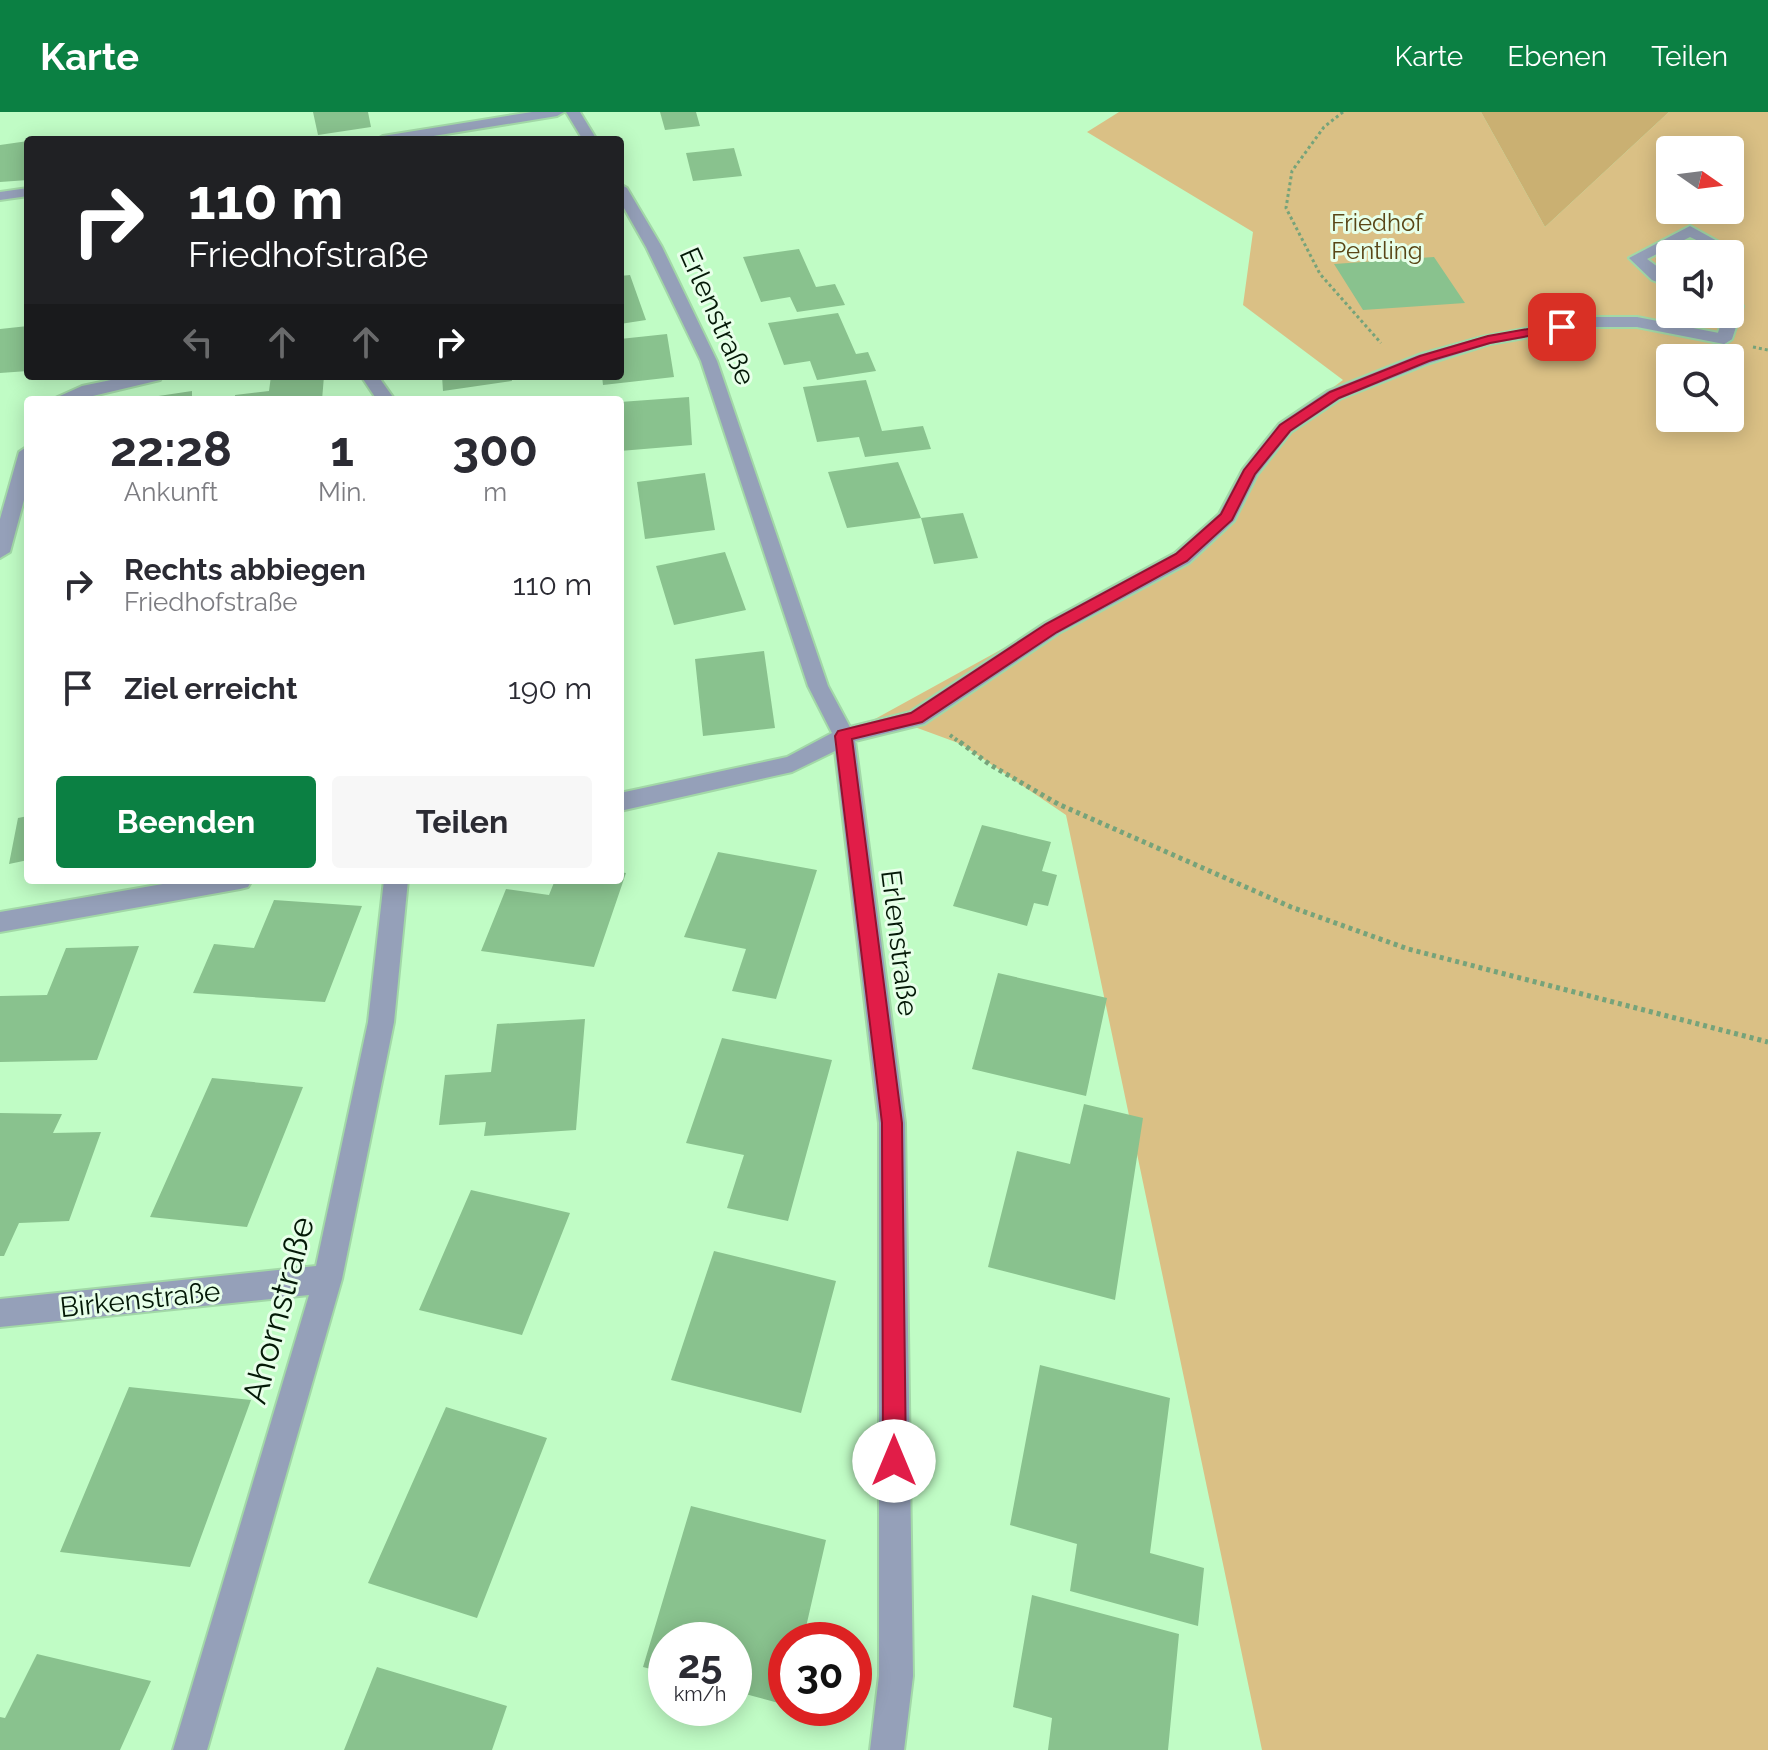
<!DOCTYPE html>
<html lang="de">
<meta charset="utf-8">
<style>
:root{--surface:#fff;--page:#f7f7f7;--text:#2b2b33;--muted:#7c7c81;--accent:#0b8043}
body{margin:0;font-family:Raleway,sans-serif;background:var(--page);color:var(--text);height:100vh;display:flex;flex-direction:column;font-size:30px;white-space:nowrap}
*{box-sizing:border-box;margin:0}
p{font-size:26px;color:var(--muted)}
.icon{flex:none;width:44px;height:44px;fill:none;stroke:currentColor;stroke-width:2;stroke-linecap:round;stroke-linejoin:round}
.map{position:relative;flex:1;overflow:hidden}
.sheet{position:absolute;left:24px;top:284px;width:600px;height:488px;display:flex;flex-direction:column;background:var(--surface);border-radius:8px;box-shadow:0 4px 20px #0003}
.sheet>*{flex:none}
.hud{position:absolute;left:24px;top:24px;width:600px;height:244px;border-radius:8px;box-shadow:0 4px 20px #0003;background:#202124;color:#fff;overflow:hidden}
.needle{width:52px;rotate:104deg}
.buttons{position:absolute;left:1656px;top:24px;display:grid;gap:16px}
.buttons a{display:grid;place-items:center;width:88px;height:88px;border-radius:8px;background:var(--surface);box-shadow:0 4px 20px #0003;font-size:40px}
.speed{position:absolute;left:648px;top:1510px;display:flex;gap:16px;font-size:40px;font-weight:700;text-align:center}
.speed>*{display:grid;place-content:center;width:104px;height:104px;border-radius:50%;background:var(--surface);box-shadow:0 4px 20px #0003;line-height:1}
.speed small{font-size:20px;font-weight:400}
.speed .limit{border:12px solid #d22;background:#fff;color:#111}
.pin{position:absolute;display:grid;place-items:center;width:68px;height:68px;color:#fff;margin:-34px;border-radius:16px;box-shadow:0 4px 12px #0006}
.me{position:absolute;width:88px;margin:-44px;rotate:0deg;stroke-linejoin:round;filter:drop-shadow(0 0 6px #0008)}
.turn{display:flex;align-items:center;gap:28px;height:168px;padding:0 32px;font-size:36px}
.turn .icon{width:104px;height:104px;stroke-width:2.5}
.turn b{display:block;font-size:56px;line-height:68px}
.lanes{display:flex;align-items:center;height:76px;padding:0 32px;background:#0003;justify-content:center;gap:40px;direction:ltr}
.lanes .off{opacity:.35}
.eta{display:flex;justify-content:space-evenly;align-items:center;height:136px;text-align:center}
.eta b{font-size:48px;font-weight:700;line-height:56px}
.cta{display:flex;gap:16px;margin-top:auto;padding:16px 32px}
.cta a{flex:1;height:92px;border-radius:8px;background:var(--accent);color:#fff;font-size:32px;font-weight:700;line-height:92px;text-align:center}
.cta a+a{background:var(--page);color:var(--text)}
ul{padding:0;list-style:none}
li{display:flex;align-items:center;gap:24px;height:104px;padding:0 32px}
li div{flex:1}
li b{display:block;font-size:30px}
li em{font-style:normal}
header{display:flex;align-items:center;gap:48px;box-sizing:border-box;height:112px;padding:0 40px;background:var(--accent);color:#fff}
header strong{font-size:38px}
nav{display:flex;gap:44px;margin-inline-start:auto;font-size:28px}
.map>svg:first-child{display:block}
</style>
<header>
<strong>Karte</strong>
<nav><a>Karte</a><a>Ebenen</a><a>Teilen</a></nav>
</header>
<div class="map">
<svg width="1768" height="1638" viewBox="0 0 1768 1638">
<rect width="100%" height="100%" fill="#c0fcc5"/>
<path fill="#dac085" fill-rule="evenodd" d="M1119 0H1481L1545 115 1669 0H1768V1638H1262L1066 703 961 632 912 614 844 624 1198 429 1243 387 1277 317 1343 268 1243 193 1253 120 1087 20ZM1670 38H1730V98H1670ZM1670 142H1730V202H1670ZM1670 246H1730V306H1670Z"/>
<path fill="#cab072" d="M1481 0H1669L1545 115Z"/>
<path fill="#89c28e" d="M313 0H368L371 15 318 23Z
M660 0H696L700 14 665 18Z
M28 29V68L0 70V33Z
M734 36 742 64 693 69 686 41Z
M1695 129 1720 142H1670V155L1655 147Z
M799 137 816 175 835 172 845 193 797 200 790 185 761 190 743 145Z
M1434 145 1465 191 1363 198 1334 152Z
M630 163 646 208 620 212V164Z
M838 201 856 242 868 240 876 259 817 268 810 249 784 253 768 211Z
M28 214V259L0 261V217Z
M667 222 674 265 603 273 602 264H620V227Z
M271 264H324L322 288H235V283L269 279Z
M442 264H511L512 269 443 279Z
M866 268 882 319 923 314 931 337 865 345 859 325 817 330 803 275Z
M192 279V288H145V286Z
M689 285 692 333 620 339V290Z
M898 350 921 406 963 401 978 446 934 452 921 406 847 416 828 360Z
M705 361 715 418 645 427 637 370Z
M725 440 746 498 674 513 656 454Z
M764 539 775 616 703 624 695 547Z
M28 704V748L9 752 18 706Z
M982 713 1051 730 1042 759 1057 763 1048 794 1034 791 1027 814 953 794Z
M718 740 817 758 776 887 732 879 746 837 684 825Z
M620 760 626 761 594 855 481 839 506 777 549 783 555 768H620Z
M274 788 362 794 325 890 193 881 214 832 254 836Z
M139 834 97 948 0 950V884L47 883 66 836Z
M998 861 1107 886 1086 984 972 957Z
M585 907 576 1018 484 1024 486 1010 439 1013 445 963 491 960 497 912Z
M722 926 832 948 788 1109 727 1096 744 1043 686 1031Z
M212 966 303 975 247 1115 150 1105Z
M1084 992 1143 1006 1115 1188 988 1155 1017 1039 1070 1052Z
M0 1001 62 1002 53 1021 101 1020 69 1109 19 1111 4 1144H0Z
M471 1078 570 1101 522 1223 419 1198Z
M714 1139 836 1169 801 1301 671 1268Z
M1040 1253 1170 1286 1150 1441 1204 1456 1198 1514 1070 1479 1077 1432 1010 1413Z
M129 1275 251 1288 190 1455 60 1440Z
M446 1295 547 1326 477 1506 368 1471Z
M691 1394 826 1428 803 1528H786V1593L734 1579V1528H666V1561L643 1555Z
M1032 1483 1179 1522 1168 1638H1048L1052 1606 1013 1595Z
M37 1542 151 1569 120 1638H0V1605L5 1606Z
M377 1555 507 1594 492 1638H344Z"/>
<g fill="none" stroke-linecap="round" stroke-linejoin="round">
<defs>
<path id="service" d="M1690 114 1719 130 1711 135 1690 125 1647 147 1670 164V175L1652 168 1629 146Z
M1730 187 1743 194 1732 227 1724 232 1716 227 1724 202H1730Z"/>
<path id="minor" d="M532 0H564L557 4 409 28H376L383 24Z
M566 0H580L597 28H583Z
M620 72 627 76 662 135 717 249 828 574 850 615 910 600 1045 511 1175 441 1219 402 1243 357 1279 312 1328 279 1418 243 1482 225 1587 205H1637L1724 222 1732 227 1724 232 1637 215H1587L1490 232 1430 251 1340 287 1291 320 1257 363 1234 409 1189 451 1059 521 924 612 855 629 905 1011 913 1564 904 1638H870L879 1564V1011L835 639 792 660 620 699V681L787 645 832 621 808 574 701 249 646 135 620 89Z
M28 76V84L0 88V80Z
M130 264H162L160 268 76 288H51L82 274Z
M361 264H378L395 288H377Z
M28 334V373L10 440 0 446V407L19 340Z
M186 768H252L248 775 240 777 0 820V800Z
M384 768H408L394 910 342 1167 207 1638H173L309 1183 0 1215V1187L316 1154 368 910Z"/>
</defs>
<use href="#service" stroke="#a2d8a7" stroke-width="4"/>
<use href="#minor" stroke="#a2d8a7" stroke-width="4"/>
<path stroke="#76a37a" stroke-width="3" stroke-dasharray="3 3" stroke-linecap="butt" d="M1343 0 1324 15 1292 59 1286 96 1320 162 1381 231
M1753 235 1768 238"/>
<path stroke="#76a37a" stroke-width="4" stroke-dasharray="3 3" stroke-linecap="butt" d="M950 623 962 632"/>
<path stroke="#76a37a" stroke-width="5" stroke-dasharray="4 4" stroke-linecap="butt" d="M960 630 989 652 1058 692 1291 795 1408 837 1768 930"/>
<use href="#service" fill="#95a0b9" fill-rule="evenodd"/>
<use href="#minor" fill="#95a0b9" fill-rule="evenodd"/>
</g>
<path fill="#e11d48" stroke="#92132f" stroke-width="2" d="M1562 211 1567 212V217L1490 231 1429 249 1339 286 1290 319 1255 362 1232 408 1187 449 1057 520 922 610 852 627 902 1011 906 1349 902 1357 894 1360 886 1357 883 1349 882 1011 835 624 838 619 911 601 1046 512 1176 442 1221 402 1244 358 1280 313 1330 280 1420 244 1488 224Z"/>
<g text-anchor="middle" stroke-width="6" stroke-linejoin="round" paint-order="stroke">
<g font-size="24" fill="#594616" stroke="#e7ffe9">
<text x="1377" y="119">Friedhof<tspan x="1377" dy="28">Pentling</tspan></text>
</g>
<g font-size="28" fill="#041907" stroke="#e7ffe9">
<text transform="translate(718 204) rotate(66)" y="10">Erlenstraße</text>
<text transform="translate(900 831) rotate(83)" y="10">Erlenstraße</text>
<text transform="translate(140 1187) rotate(-6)" y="10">Birkenstraße</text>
</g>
<g font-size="34" fill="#041907" stroke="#e7ffe9">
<text transform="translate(278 1198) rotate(-75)" y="12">Ahornstraße</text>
</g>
</g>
</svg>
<div class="buttons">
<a><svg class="needle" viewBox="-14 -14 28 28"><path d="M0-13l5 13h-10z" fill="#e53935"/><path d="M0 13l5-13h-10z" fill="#7c7c81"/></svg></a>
<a><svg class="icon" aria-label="sound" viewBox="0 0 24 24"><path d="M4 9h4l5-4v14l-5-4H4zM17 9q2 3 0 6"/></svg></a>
<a><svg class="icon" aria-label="search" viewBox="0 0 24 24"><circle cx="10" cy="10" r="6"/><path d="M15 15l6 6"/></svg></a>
</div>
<div class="speed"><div>25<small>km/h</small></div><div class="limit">30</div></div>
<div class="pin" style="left:1562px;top:215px;background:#d93025"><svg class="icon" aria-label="arrive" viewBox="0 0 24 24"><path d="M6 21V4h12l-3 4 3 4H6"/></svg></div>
<svg class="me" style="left:894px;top:1349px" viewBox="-20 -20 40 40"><circle r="19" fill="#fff"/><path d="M0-13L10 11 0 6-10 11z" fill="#e11d48"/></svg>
<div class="hud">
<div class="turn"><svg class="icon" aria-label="right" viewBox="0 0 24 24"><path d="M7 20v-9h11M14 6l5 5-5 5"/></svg><div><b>110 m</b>Friedhofstraße</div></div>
<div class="lanes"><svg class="icon off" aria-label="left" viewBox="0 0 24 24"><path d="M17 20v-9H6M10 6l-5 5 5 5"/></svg><svg class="icon off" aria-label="ahead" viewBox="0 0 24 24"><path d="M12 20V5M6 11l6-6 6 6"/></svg><svg class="icon off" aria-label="ahead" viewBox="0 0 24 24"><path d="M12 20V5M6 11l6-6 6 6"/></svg><svg class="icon" aria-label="right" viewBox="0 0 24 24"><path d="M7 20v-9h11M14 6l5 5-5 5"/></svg></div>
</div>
<section class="sheet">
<div class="eta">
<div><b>22:28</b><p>Ankunft</p></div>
<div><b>1</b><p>Min.</p></div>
<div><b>300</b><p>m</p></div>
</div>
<ul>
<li><svg class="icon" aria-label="right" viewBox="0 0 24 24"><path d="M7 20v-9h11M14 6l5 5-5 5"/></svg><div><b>Rechts abbiegen</b><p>Friedhofstraße</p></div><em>110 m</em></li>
<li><svg class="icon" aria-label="arrive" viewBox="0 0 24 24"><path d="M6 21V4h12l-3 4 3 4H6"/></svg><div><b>Ziel erreicht</b></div><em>190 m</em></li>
</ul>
<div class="cta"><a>Beenden</a><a>Teilen</a></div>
</section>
</div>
